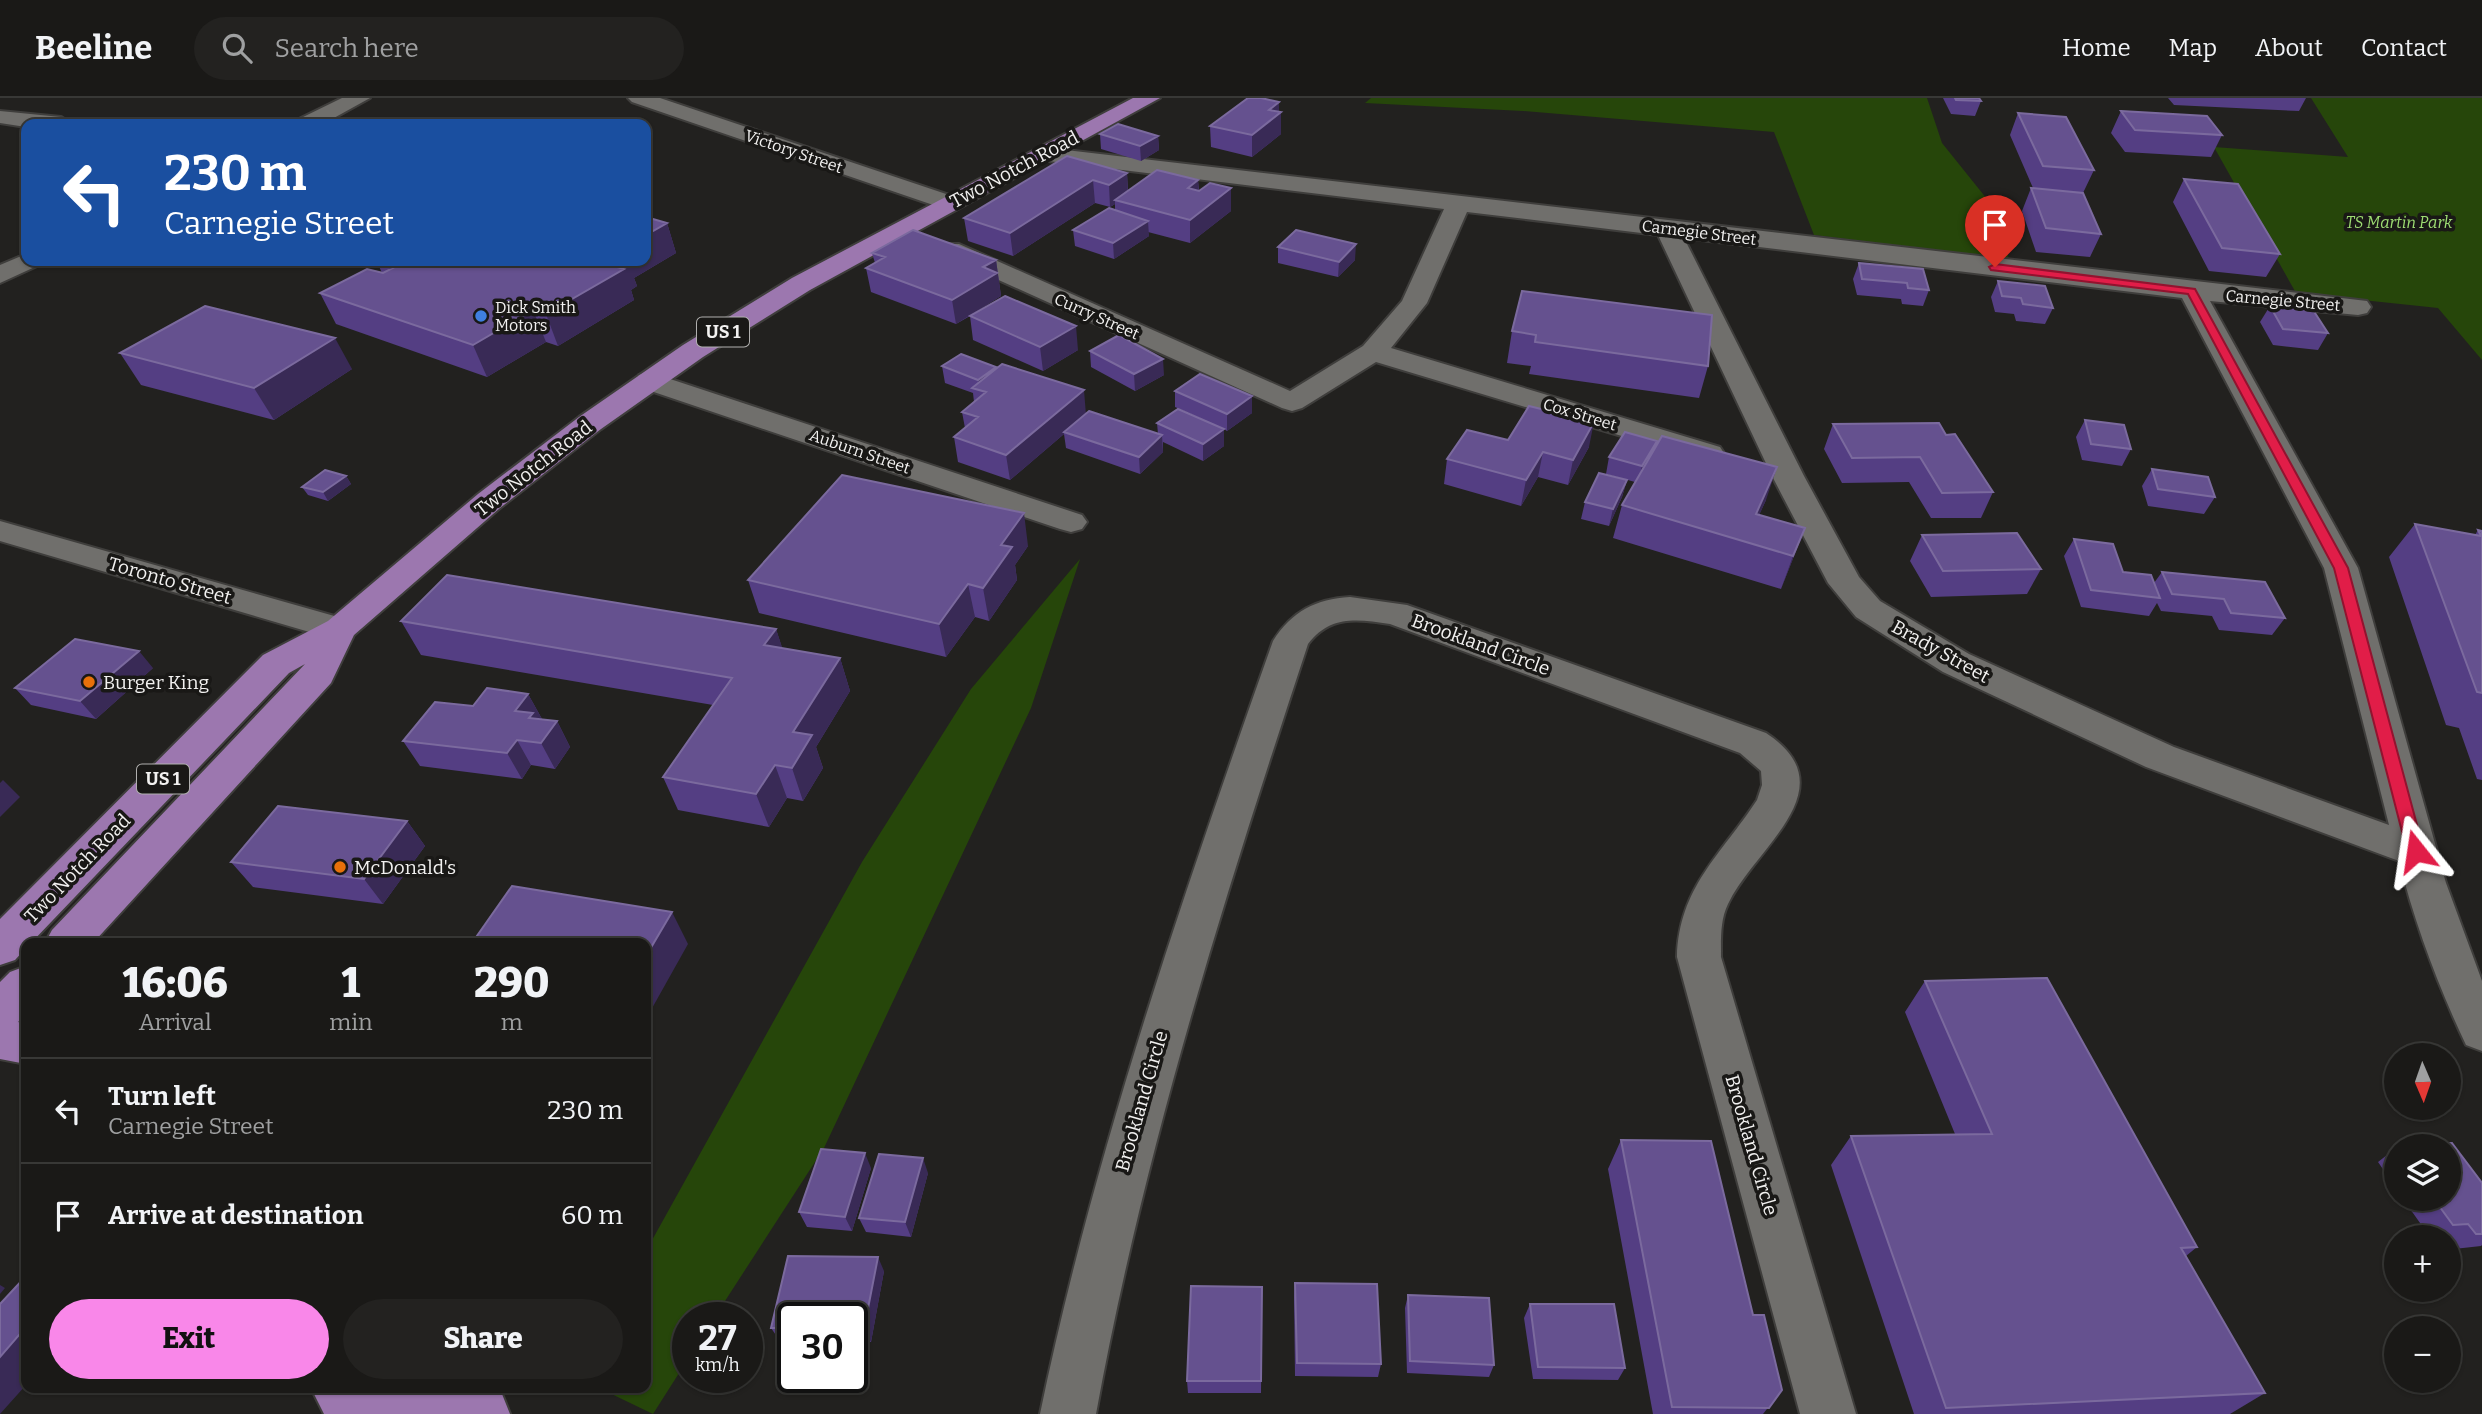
<!DOCTYPE html>
<meta charset="utf-8">
<style>
:root{--surface:#1a1917;--page:#232220;--text:#f1f3f6;--muted:#9fa0a1;--line:#383836;--accent:#f987e9}
body{margin:0;font-family:Bitter,serif;background:var(--page);color:var(--text);height:100vh;display:flex;flex-direction:column;font-size:26px;white-space:nowrap}
*{box-sizing:border-box;margin:0}
p{font-size:23px;color:var(--muted)}
.icon{flex:none;width:38px;height:38px;fill:none;stroke:currentColor;stroke-width:2;stroke-linecap:round;stroke-linejoin:round}
.map{position:relative;flex:1;overflow:hidden}
.panel{position:absolute;left:21px;top:840px;width:630px;height:455px;display:flex;flex-direction:column;background:var(--surface);border-radius:14px;box-shadow:0 2px 5px #0004,0 0 0 2px var(--line)}
.panel>*{flex:none}
.top-card{position:absolute;left:21px;top:21px;width:630px;height:147px;border-radius:14px;box-shadow:0 2px 5px #0004,0 0 0 2px var(--line);background:#1a4fa0;color:#fff;overflow:hidden}
.needle{width:46px;rotate:178deg}
.controls{position:absolute;left:2384px;top:945px;display:grid;gap:14px}
.controls a{display:grid;place-items:center;width:77px;height:77px;border-radius:50%;background:var(--surface);box-shadow:0 2px 5px #0004,0 0 0 2px var(--line);font-size:35px}
.speed{position:absolute;left:672px;top:1204px;display:flex;gap:14px;font-size:35px;font-weight:700;text-align:center}
.speed>*{display:grid;place-content:center;width:91px;height:91px;border-radius:50%;background:var(--surface);box-shadow:0 2px 5px #0004,0 0 0 2px var(--line);line-height:1}
.speed small{font-size:18px;font-weight:400}
.speed .limit{border:4px solid #111;border-radius:10px;background:#fff;color:#111}
.pin{position:absolute;display:grid;place-items:center;width:60px;height:60px;color:#fff;margin:-72px -30px;border-radius:50% 50% 50% 0;rotate:-45deg;box-shadow:0 0 7px #0007}
.pin .icon{rotate:45deg}
.me{position:absolute;width:77px;margin:-38px;rotate:345deg;stroke-linejoin:round;filter:drop-shadow(0 0 5px #0008)}
.turn{display:flex;align-items:center;gap:24px;height:147px;padding:0 28px;font-size:32px}
.turn .icon{width:91px;height:91px;stroke-width:2.5}
.turn b{display:block;font-size:49px;line-height:60px}
.eta{display:flex;justify-content:space-evenly;align-items:center;height:119px;text-align:center}
.eta b{font-size:42px;font-weight:800;line-height:49px}
.primary-button{display:flex;gap:14px;margin-top:auto;padding:14px 28px}
.primary-button a{flex:1;height:80px;border-radius:42px;background:var(--accent);color:#111;font-size:28px;font-weight:800;line-height:80px;text-align:center}
.primary-button a+a{background:var(--page);color:var(--text)}
ul{padding:0;list-style:none}
li{display:flex;align-items:center;gap:21px;height:105px;padding:0 28px;border-top:2px solid var(--line)}
li div{flex:1}
li b{display:block;font-size:26px}
li em{font-style:normal}
header{display:flex;align-items:center;gap:42px;box-sizing:border-box;height:98px;padding:0 35px;background:var(--surface);border-bottom:2px solid var(--line)}
header strong{font-size:33px}
nav{display:flex;gap:38px;margin-inline-start:auto;font-size:24px}
.search{width:490px;height:63px;background:var(--page);display:flex;align-items:center;gap:18px;box-sizing:border-box;padding:0 24px;border-radius:38px;color:var(--muted);font-size:26px}
.map>svg:first-child{display:block}
</style>
<header>
<strong>Beeline</strong>
<div class="search"><svg class="icon" aria-label="search" viewBox="0 0 24 24"><circle cx="10" cy="10" r="6"/><path d="M15 15l6 6"/></svg>Search here</div>
<nav><a>Home</a><a>Map</a><a>About</a><a>Contact</a></nav>
</header>
<div class="map">
<svg width="2482" height="1316" viewBox="0 0 2482 1316">
<rect width="100%" height="100%" fill="#22211f"/>
<path fill="#26460a" d="M1371 0H1927L1942 45 1995 111 2009 161 1814 137 1774 34 1523 13 1365 5Z
M2311 0H2482V262L2438 210 2296 195 2214 49 2348 59Z
M1080 461 1031 610 824 1050 714 1220H688V1261L653 1316 599 1290H646V1153L862 764 971 591Z"/>
<g fill="none" stroke-linecap="round" stroke-linejoin="round">
<defs>
<path id="minor" d="M342 0H370L323 26H296L299 21Z
M628 0H660L958 100 962 105 958 110H942L632 4Z
M0 13 61 19 72 26 26 29 0 25Z
M1040 49 2367 203 2371 209 2367 215 2358 217 2210 203 2358 470 2446 785 2482 883V953L2466 947C2438 888 2415 826 2399 763L2146 669 1943 574 1856 519 1828 485 1772 378 1658 137 1467 114 1427 205 1391 250 1720 349 1724 355 1720 361 1709 364 1698 361 1376 264 1302 310 1292 313 1282 310 941 156 937 151 941 146H959L1290 293 1363 248 1402 203 1444 111 1032 61 1029 56ZM1684 140 2182 200 2324 470 2389 727 2174 649 1969 556 1880 503 1859 479 1804 378Z
M26 156V163H41L37 168 0 185V167Z
M649 274 1082 417 1087 424 1082 431 1071 434 1060 431 639 289 635 283 639 277Z
M0 423 352 523 358 531 352 539 340 543 0 443Z
M1350 499 1407 507 1766 635C1850 690 1754 750 1728 806 1720 822 1721 842 1721 859L1856 1316H1800L1677 859C1679 789 1721 757 1757 702L1762 687 1761 673 1740 655 1390 526C1357 521 1330 517 1308 546 1224 800 1144 1052 1096 1316H1040C1095 1051 1183 798 1273 543 1292 513 1316 501 1350 499Z"/>
<path id="major" d="M1133 0H1160L810 192 703 259 601 331 500 410 354 537 331 585 93 845H45L52 832 305 566 289 575 31 845H26V850L15 862 0 867V821L263 557 328 523 478 396 579 319 683 247 792 180Z
M26 868V916L18 924 26 926V966L0 961V884L10 874Z
M311 1290H373L376 1293 382 1290H493L502 1296 510 1316H324Z"/>
</defs>
<use href="#minor" stroke="#3f3e3c" stroke-width="4"/>
<use href="#major" stroke="#3f3e3c" stroke-width="4"/>
<use href="#minor" fill="#706f6c" fill-rule="evenodd"/>
<use href="#major" fill="#9c77af" fill-rule="evenodd"/>
</g>
<path fill="#543e83" d="M1943 0H1979L1981 3 1975 18 1951 16Z
M2168 0H2306L2299 13 2174 7Z
M2121 13 2222 37 2211 59 2125 54 2111 35Z
M1279 14 1281 36 1252 59 1211 49 1210 28Z
M2018 15 2094 72 2083 95 2101 136 2090 159 2036 154 2022 113 2031 90H2033L2010 37Z
M1100 36 1158 38 1159 52 1141 63 1101 51Z
M1067 58 1127 75 1128 93 1198 82 1199 93 1231 113 1190 145 1148 134 1149 138 1114 161 1075 148 1073 132 1115 113V106L1110 109 1095 105 1013 158 968 143 964 120Z
M2184 81 2280 156 2266 179 2209 173 2173 104Z
M667 125 676 155 634 180 637 188 631 192 634 202 558 248 546 244 487 279 336 226 320 195 382 175 377 164Z
M1278 149 1355 162 1338 179 1278 165Z
M872 155 996 162 1001 198 972 216 1078 252 1043 273 973 242 970 218 956 226 871 194 866 170 875 165Z
M1859 165 1929 192 1923 208 1902 206 1901 201 1857 197 1853 181Z
M1998 183 2053 210 2045 226 2016 223 2014 216 1995 214 1991 199Z
M1522 193 1708 268 1699 300 1529 276 1531 268 1507 265 1512 233Z
M2270 208 2328 235 2318 252 2273 247 2260 224Z
M1090 253 1164 277 1135 293 1091 269Z
M120 255 352 271 274 322 141 287Z
M942 268 997 270 1086 315 1158 336 1157 325 1200 320 1175 309V293L1252 298V315L1227 333 1224 331V348L1203 363 1163 344V354L1140 376 1066 350 1064 336 1010 382 958 364 954 339 965 330 962 314 974 304 973 295 945 285Z
M2085 322 2131 351 2122 368 2082 362 2076 339Z
M1833 326 1946 337 1993 394 1981 420H1931L1909 384 1842 385 1824 351Z
M1508 342 1589 349 1568 387 1538 379 1521 408 1444 386 1447 361Z
M1655 349 1766 402 1759 417 1805 430 1781 491 1613 440 1622 407 1635 384 1606 376 1609 359Z
M2152 371 2215 399 2204 416 2148 408 2142 388Z
M346 378 351 386 328 403 308 397 302 389Z
M1627 382 1622 399 1609 428 1581 421 1585 404Z
M2415 426 2475 437 2478 432 2482 433V682L2477 681 2459 630 2446 627 2389 459Z
M1922 437 2041 471 2027 496 1931 499 1910 463Z
M2074 441 2123 474 2154 485 2162 474 2285 520 2272 537 2219 532 2212 518 2161 513 2157 505 2149 518 2081 509 2064 458Z
M1028 448 1015 467 1017 482 989 523 975 519 946 559 759 515 748 482Z
M401 523 776 531 782 550 840 560 850 593 816 649 823 670 803 703 787 700 769 729 678 712 663 679 713 607 421 557Z
M153 570 96 621 31 607 15 590Z
M528 596 542 621 557 623 570 649 555 671 531 667 522 681 420 668 403 643 473 608Z
M407 723 425 748 383 806 253 789 231 764Z
M1925 883 2197 1149 2186 1158 2265 1295 2230 1316H1914L1831 1067 1851 1038 1955 1036 1905 914Z
M1621 1042 1753 1217 1782 1292 1763 1316H1653L1608 1071Z
M2396 1050V1090L2378 1064Z
M871 1070 852 1133 807 1129 799 1114Z
M928 1075 911 1139 866 1134 859 1120Z
M2482 1085V1147L2481 1148 2454 1151 2448 1143V1139H2430L2403 1101H2448Z
M884 1173 871 1244H852V1220H793V1243H780L771 1230Z
M1295 1185 1381 1266 1378 1279 1295 1278 1294 1199Z
M1262 1189 1261 1295H1188L1187 1283Z
M1408 1197 1494 1267 1489 1279 1407 1275 1405 1210Z
M1530 1206 1625 1270 1618 1282 1533 1281 1524 1220Z"/>
<path fill="#392a56" d="M1279 4V16L1281 14V36L1252 59V37L1269 12Z
M1158 38 1159 52 1141 63 1140 48Z
M1127 75 1128 98 1115 102V106L1110 109 1109 87Z
M1093 82 1095 105 1013 158 1010 135Z
M1198 82 1199 105 1188 90Z
M1231 90V113L1190 145V122Z
M1148 123 1149 138 1114 161 1113 145Z
M667 125 676 155 634 180 637 188 631 192 634 202 558 248 546 216 610 167 617 163H646V137Z
M1356 146 1355 162 1338 179 1339 164Z
M996 162 1001 198 956 226 952 202 983 169Z
M533 212 546 244 487 279 473 247Z
M1076 228 1078 252 1043 273 1040 249Z
M335 240 352 271 274 322 254 290Z
M1163 261 1164 277 1135 293 1134 276Z
M996 269 999 285 980 292 978 282Z
M1084 292 1086 317 1064 334V336L1010 382 1006 357Z
M1252 298V315L1227 333V316Z
M1594 324 1589 349 1568 387 1573 362Z
M1224 331V348L1203 363V346Z
M1162 337 1163 354 1140 376 1139 359Z
M1657 343 1653 360 1638 385 1642 368Z
M1543 354 1538 379 1521 408 1526 382Z
M1777 369 1766 402 1747 444 1756 416Z
M346 378 351 386 328 403 323 394Z
M1627 382 1622 399 1609 428 1613 411Z
M1024 415 1028 448 1015 467 1017 482 989 523 983 490 1001 447Z
M1805 430 1792 463 1781 491 1793 458Z
M968 486 975 519 946 559 939 526Z
M776 531 787 564 764 547Z
M139 553 153 570 96 621 80 603Z
M840 560 850 593 816 649 823 670 803 703 792 670 793 634Z
M528 596 542 621 557 623 570 649 555 671 541 645 515 613Z
M517 642 531 667 522 681 507 655Z
M775 667 787 700 769 729 756 696Z
M3 682 20 699 0 719V685Z
M407 723 425 748 383 806 364 781Z
M672 814 688 846 646 921V858Z
M865 1055 871 1070 852 1133 845 1119Z
M923 1060 928 1075 911 1139 905 1124Z
M878 1159 884 1173 871 1244 864 1231Z
M0 1187 5 1190 0 1196Z
M26 1229V1287L0 1316V1259Z"/>
<path fill="#65518f" stroke="#7b6a9e" stroke-width="2" d="M1248 0H1261L1279 4 1269 12 1281 14 1252 37 1210 28Z
M1955 0H1979L1981 3 1956 2Z
M2121 13 2207 18 2222 37 2135 32Z
M2018 15 2066 19 2094 72 2043 68Z
M1118 26 1158 38 1140 48 1100 36Z
M1067 58 1127 75 1109 87 1093 82 1010 135 964 120Z
M1157 72 1198 82 1188 90 1199 93 1210 85 1231 90 1190 122 1115 102Z
M2184 81 2238 86 2280 156 2222 150Z
M2031 90 2083 95 2101 136 2046 130Z
M1109 110 1148 123 1113 145 1073 132Z
M646 119 667 125 646 137Z
M913 132 996 162 983 169 997 175 952 202 866 170 885 159 872 155Z
M1296 132 1356 146 1339 164 1278 149Z
M380 163H617L610 167 624 171 546 216 533 212 473 247 320 195 367 171 383 175 393 170 377 164Z
M1859 165 1923 171 1929 192 1908 190 1907 185 1862 181Z
M1998 183 2045 188 2053 210 2023 206 2021 200 2002 198Z
M1522 193 1712 217 1708 268 1535 244 1536 237 1512 233Z
M1005 198 1076 228 1040 249 970 218Z
M205 208 335 240 254 290 120 255Z
M2270 208 2313 212 2328 235 2283 231Z
M1119 237 1163 261 1134 276 1090 253Z
M961 256 996 269 978 282 942 268Z
M1002 266 1084 292 1006 357 954 339 978 319 962 314 986 294 972 290Z
M1200 276 1252 298 1227 316 1175 293Z
M1529 308 1594 324 1573 362 1543 354 1526 382 1447 361 1467 332 1508 342Z
M1178 311 1224 331 1203 346 1157 325Z
M1089 313 1162 337 1139 359 1064 334Z
M2085 322 2124 327 2131 351 2091 346Z
M1939 325 1946 337 1955 336 1993 394 1942 395 1920 359 1852 360 1833 326Z
M1625 334 1657 343 1642 368 1609 359Z
M1662 338 1777 369 1756 416 1805 430 1793 458 1622 407Z
M2152 371 2208 379 2215 399 2158 391Z
M325 372 346 378 323 394 302 389Z
M1599 375 1627 382 1613 411 1585 404Z
M842 377 1024 415 1001 447 1012 449 983 490 968 486 939 526 748 482Z
M2415 426 2481 438 2478 432 2482 433V595L2477 594Z
M2017 435 2041 471 1943 473 1922 437Z
M2074 441 2113 446 2123 474 2151 477 2160 500 2091 492Z
M2162 474 2265 484 2285 520 2231 515 2224 501 2172 496Z
M447 477 776 531 764 547 840 560 793 634 812 637 792 670 775 667 756 696 663 679 732 580 401 523Z
M75 541 139 553 80 603 15 590Z
M487 590 528 596 515 613 533 615 529 620 557 623 541 645 517 642 507 655 403 643 435 604 473 608Z
M278 708 407 723 364 781 231 764Z
M512 788 672 814 646 858V845H472Z
M2047 880 2197 1149 2181 1150 2265 1295 1946 1310 1851 1038 1992 1036 1925 883Z
M1621 1042 1711 1043 1753 1217H1764L1782 1292 1769 1310 1672 1309Z
M2452 1045 2482 1085V1136H2476L2468 1126 2453 1127 2434 1101H2448V1048H2409Z
M821 1051 865 1055 845 1119 799 1114Z
M879 1056 923 1060 905 1124 859 1120Z
M788 1158 878 1159 864 1231H852V1220H793V1230H771Z
M26 1178V1229L0 1259V1206Z
M1295 1185 1377 1186 1381 1266 1297 1265Z
M1191 1188 1262 1189 1261 1283H1187Z
M1408 1197 1489 1200 1494 1267 1410 1263Z
M1530 1206H1614L1625 1270 1538 1269Z"/>
<path fill="#e11d48" stroke="#92132f" stroke-width="2" d="M1995 166 2195 191 2348 470 2424 753 2422 757H2410L2407 753 2334 470 2188 196 1991 172 1989 169Z"/>
<circle fill="#3f7fe0" stroke="#191816" stroke-width="2.5" cx="481" cy="218" r="7"/>
<g fill="#e8710a" stroke="#191816" stroke-width="2.5">
<circle cx="89" cy="584" r="7"/>
<circle cx="340" cy="769" r="7"/>
</g>
<g text-anchor="middle" stroke-width="7" stroke-linejoin="round" paint-order="stroke">
<g font-size="16" fill="#f2f1f0" stroke="#191816">
<text transform="translate(794 53) rotate(19)" y="6">Victory Street</text>
<text transform="translate(1699 134) rotate(7)" y="6">Carnegie Street</text>
<text transform="translate(2283 202) rotate(5)" y="6">Carnegie Street</text>
<text transform="translate(1097 218) rotate(24)" y="6">Curry Street</text>
<text transform="translate(1580 316) rotate(17)" y="6">Cox Street</text>
<text transform="translate(860 353) rotate(19)" y="6">Auburn Street</text>
</g>
<g font-size="16" font-style="italic" fill="#9ddc72" stroke="#191816">
<text x="2399" y="130">TS Martin Park</text>
</g>
<g font-size="16" fill="#f2f1f0" stroke="#191816" text-anchor="start">
<text x="495" y="215">Dick Smith<tspan x="495" dy="18">Motors</tspan></text>
</g>
<g fill="#191816" stroke="#b1b0af" stroke-width="2">
<rect x="697" y="219.5" width="52" height="29" rx="5"/>
<rect x="137" y="666.5" width="52" height="29" rx="5"/>
</g>
<g font-size="18" font-weight="bold" fill="#f2f1f0">
<text x="723" y="240">US 1</text>
<text x="163" y="687">US 1</text>
</g>
<g font-size="19" fill="#f2f1f0" stroke="#191816">
<text transform="translate(1014 71) rotate(-28)" y="7">Two Notch Road</text>
<text transform="translate(533 370) rotate(-38)" y="7">Two Notch Road</text>
<text transform="translate(170 482) rotate(16)" y="7">Toronto Street</text>
<text transform="translate(1481 546) rotate(20)" y="7">Brookland Circle</text>
<text transform="translate(1941 553) rotate(29)" y="7">Brady Street</text>
<text transform="translate(77 770) rotate(-46)" y="7">Two Notch Road</text>
<text transform="translate(1141 1003) rotate(-74)" y="7">Brookland Circle</text>
<text transform="translate(1752 1047) rotate(74)" y="7">Brookland Circle</text>
</g>
<g font-size="19" fill="#f2f1f0" stroke="#191816" text-anchor="start">
<text x="103" y="591">Burger King</text>
<text x="354" y="776">McDonald's</text>
</g>
</g>
</svg>
<div class="controls">
<a><svg class="needle" viewBox="-14 -14 28 28"><path d="M0-13l5 13h-10z" fill="#e53935"/><path d="M0 13l5-13h-10z" fill="#9fa0a1"/></svg></a>
<a><svg class="icon" aria-label="layers" viewBox="0 0 24 24"><path d="M12 4l9 5-9 5-9-5zM3 14l9 5 9-5"/></svg></a>
<a>+</a>
<a>−</a>
</div>
<div class="speed"><div>27<small>km/h</small></div><div class="limit">30</div></div>
<div class="pin" style="left:1995px;top:169px;background:#d93025"><svg class="icon" aria-label="arrive" viewBox="0 0 24 24"><path d="M6 21V4h12l-3 4 3 4H6"/></svg></div>
<svg class="me" style="left:2416px;top:753px" viewBox="-20 -20 40 40"><path d="M0-17L14 15 0 8-14 15z" fill="#e11d48" stroke="#fff" stroke-width="4"/></svg>
<div class="top-card">
<div class="turn"><svg class="icon" aria-label="left" viewBox="0 0 24 24"><path d="M17 20v-9H6M10 6l-5 5 5 5"/></svg><div><b>230 m</b>Carnegie Street</div></div>
</div>
<section class="panel">
<div class="eta">
<div><b>16:06</b><p>Arrival</p></div>
<div><b>1</b><p>min</p></div>
<div><b>290</b><p>m</p></div>
</div>
<ul>
<li><svg class="icon" aria-label="left" viewBox="0 0 24 24"><path d="M17 20v-9H6M10 6l-5 5 5 5"/></svg><div><b>Turn left</b><p>Carnegie Street</p></div><em>230 m</em></li>
<li><svg class="icon" aria-label="arrive" viewBox="0 0 24 24"><path d="M6 21V4h12l-3 4 3 4H6"/></svg><div><b>Arrive at destination</b></div><em>60 m</em></li>
</ul>
<div class="primary-button"><a>Exit</a><a>Share</a></div>
</section>
</div>
